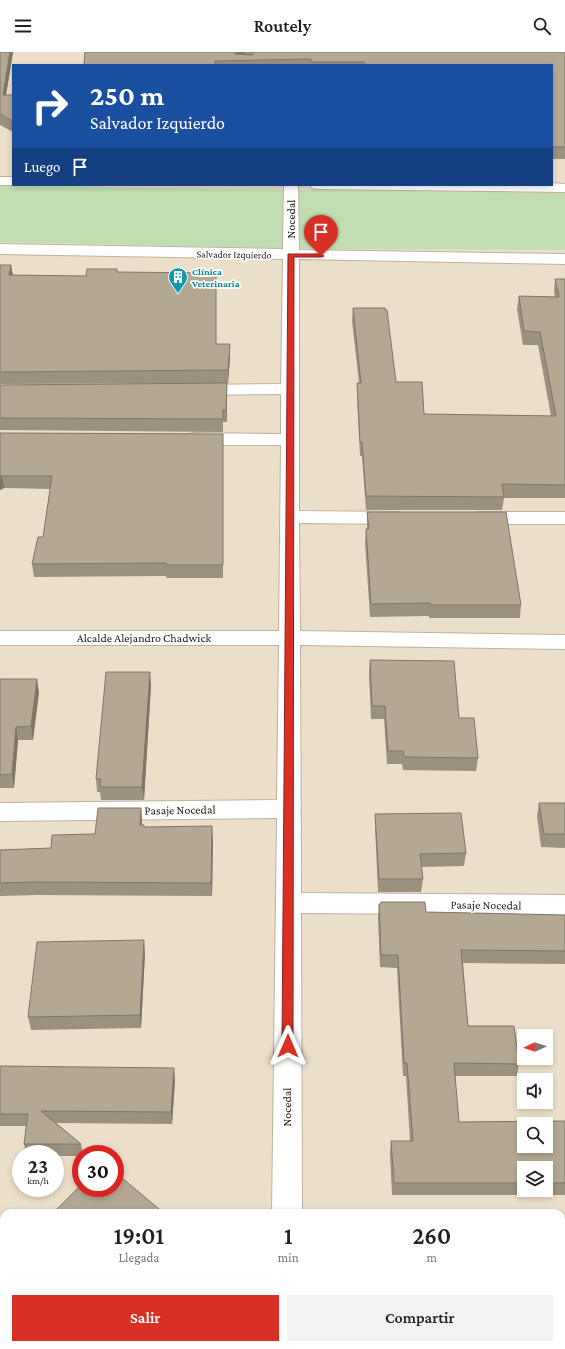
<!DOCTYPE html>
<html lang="es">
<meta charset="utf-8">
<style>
:root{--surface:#fff;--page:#f2f2f2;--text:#222;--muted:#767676;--accent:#d93025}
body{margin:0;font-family:"Crimson Pro",serif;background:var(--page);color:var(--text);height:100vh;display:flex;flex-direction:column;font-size:15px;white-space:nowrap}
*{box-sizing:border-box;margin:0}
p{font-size:13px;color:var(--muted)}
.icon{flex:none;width:22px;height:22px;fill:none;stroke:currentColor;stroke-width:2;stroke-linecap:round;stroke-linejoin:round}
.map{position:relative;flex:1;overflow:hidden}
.panel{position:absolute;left:0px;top:1157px;width:565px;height:140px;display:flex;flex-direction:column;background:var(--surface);border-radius:12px 12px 0 0;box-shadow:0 2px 6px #0003}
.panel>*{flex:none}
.banner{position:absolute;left:12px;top:12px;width:541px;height:122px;border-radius:0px;box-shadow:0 2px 6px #0003;background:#1a4fa0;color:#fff;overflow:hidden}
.needle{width:26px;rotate:267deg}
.fabs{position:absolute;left:517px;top:977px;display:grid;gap:8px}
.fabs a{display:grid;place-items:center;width:36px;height:36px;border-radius:0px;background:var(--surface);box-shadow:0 2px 6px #0003;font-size:20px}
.speed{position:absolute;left:12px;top:1093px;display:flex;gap:8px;font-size:20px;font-weight:700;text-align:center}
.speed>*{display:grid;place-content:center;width:52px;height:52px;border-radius:50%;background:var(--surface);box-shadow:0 2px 6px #0003;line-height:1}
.speed small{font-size:10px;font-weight:400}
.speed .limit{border:6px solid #d22;background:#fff;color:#111}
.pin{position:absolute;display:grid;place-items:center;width:34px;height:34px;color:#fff;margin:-41px -17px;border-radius:50% 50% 50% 0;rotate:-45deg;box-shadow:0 0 4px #0007}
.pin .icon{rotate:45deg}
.me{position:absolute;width:44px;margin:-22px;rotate:0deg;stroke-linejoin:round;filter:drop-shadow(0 0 3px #0008)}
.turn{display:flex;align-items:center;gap:14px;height:84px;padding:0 12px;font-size:18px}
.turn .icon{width:52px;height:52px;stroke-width:2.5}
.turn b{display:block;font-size:28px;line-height:34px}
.then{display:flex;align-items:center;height:38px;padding:0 12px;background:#0003;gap:8px;font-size:15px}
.eta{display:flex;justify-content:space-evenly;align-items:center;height:68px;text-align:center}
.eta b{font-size:24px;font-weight:600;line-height:28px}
.cta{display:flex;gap:8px;margin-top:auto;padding:8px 12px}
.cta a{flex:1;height:46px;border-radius:0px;background:var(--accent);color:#fff;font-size:16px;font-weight:600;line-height:46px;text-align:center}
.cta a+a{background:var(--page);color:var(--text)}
header{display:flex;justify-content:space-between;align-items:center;height:52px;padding:0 12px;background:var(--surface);font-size:18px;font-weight:600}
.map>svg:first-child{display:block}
</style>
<header><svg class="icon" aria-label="menu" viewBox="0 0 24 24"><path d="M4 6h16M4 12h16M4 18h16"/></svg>Routely<svg class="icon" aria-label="search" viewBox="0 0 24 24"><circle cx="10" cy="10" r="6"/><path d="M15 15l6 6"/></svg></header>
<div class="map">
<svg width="565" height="1297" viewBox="0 0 565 1297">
<rect width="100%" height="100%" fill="#ecdfc9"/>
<path fill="#c0deb2" d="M0 134 565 141V198L330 197 0 190Z"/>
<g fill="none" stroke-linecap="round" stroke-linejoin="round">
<defs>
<path id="minor" d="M0 125H13V133H15H0Z
M552 131 565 132V140L317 137 312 136 310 133H552Z
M284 133H298L299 198 565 202V212L299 207V459L398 460 405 462 408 466 405 470 398 472 299 471 300 579 565 583V597L300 593 301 841 565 843V863L301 861 302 1161H272L277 766 0 769V751L277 748 279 593H0V579H279L281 393H193L186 391 184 387 186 383 193 381 281 382V342L197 343 191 342 188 338 191 334 197 333 281 332 283 207 0 202V192L283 197Z
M478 460H565V472H478L471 470 468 466 471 462Z
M561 1169H565V1197H561Z
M271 1293H301V1297H271Z"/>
</defs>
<use href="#minor" stroke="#beb19c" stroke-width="2"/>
<use href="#minor" fill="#fff" fill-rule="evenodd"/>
</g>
<path fill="#9c907e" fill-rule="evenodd" d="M0 0H13L6 43H13V80L0 73Z
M85 0H565V107H552V13H84Z
M0 213H11L13 223 86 224 117 220 216 233V292L230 305 228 331 0 332Z
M555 227H565V446H504L502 458H366L362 404H360L357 344V331H359L352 269 353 256 396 330 424 362 551 364 538 293H523L517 257 519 244 555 245 554 240Z
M227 331V370H223V380L0 378V333Z
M0 381 223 382V526H166V524L34 525 32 512 43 485 50 437 4 436 0 438Z
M367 460 521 553 520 566H429V564L370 565 365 490 366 477H367Z
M370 608 459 666 478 706 476 719 403 718 402 712H387L384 667H371L369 622Z
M0 627 39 640 33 688H18L14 736H0Z
M151 633 144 748H101L100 740H97L96 727Z
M539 751H565V796L541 795 537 764Z
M141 756 142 769V773H144V775L213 788 212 844 37 843 0 844V798L51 796 95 782Z
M375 762 466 801 464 814 421 815 423 827 421 840H378L375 775Z
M379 852 426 860 565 863V912L463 911 468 974 519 1012 517 1024H455L459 1070 565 1069V1143H392L390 1101 391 1089H410L406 1024H403L397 916 380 915 378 865ZM524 1116H546V1138H524Z
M145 901 141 976 31 978 28 965Z
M0 1014 175 1028 172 1072 56 1071 81 1092 83 1102H81V1104H55V1102H26L24 1092 26 1074H0Z
M561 1198H565V1294L526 1293 527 1297H413V1293H561Z"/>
<path fill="#7f7667" d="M10 0H13L4 55 3 43Z
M236 0H245V4L235 2Z
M11 213 13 225 9 223Z
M230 292V305L228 331V318Z
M227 331V370L226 358Z
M0 424H2L4 436 0 438Z
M150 620 151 633 144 748 142 735Z
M37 627 39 640 33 688 31 674Z
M16 675 18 688 14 736 12 722Z
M141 756 142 769 141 786 140 773Z
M212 774 213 788 212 844 211 831Z
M144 888 145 901 141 976 140 963Z
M174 1016 175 1028 172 1072 171 1060Z
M159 1157 160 1161H155Z
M18 1293H22V1297H18Z"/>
<path fill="#b5a893" stroke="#7f7667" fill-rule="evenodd" d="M0 0H10L3 43H13V69L0 62Z
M85 0H236L235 2 252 3 253 0H565V95H552V13H364V10H311V7L215 9V13H84Z
M0 213H11L9 223 86 224 87 217H117V220L216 221V292H230L228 318 0 320Z
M555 227H565V433L502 432 504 445 366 444 362 390H360L357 331H361L353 256H385V258H387L396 330H422L424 362 556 364 540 280 524 279 519 244 559 245Z
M227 331 226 358H223V367L0 366V333Z
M0 381 223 382V513H166V511L32 512 38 485H43L52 424H0Z
M367 460H506L521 553H430V551L371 552 366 477H369Z
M370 608 454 609 459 666H474L478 706 404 705 403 699H388L385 654H372Z
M106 620H150L142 735H100L101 727H96Z
M0 627H37L31 674 16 675 12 722 0 723Z
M539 751H565V782H544Z
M98 756H141L140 773H144V775L212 774 211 831 35 830 0 831V798L51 796 52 783 95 782Z
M461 761 466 801 420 802 423 827H379L375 762Z
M381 850H425L426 860 565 863V899L461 898 468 974H514L519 1012 454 1011 459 1070 565 1069V1131H546V1116H524V1131H394L391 1089H413L407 1011H404L398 903H381L379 852H381ZM524 1072H546V1094H524Z
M144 888 140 963 28 965 37 890Z
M0 1014 174 1016 171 1060 41 1059 81 1092H24L28 1062H0Z
M115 1120 159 1157 155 1161H53L81 1133V1136H115Z
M0 1188H4V1293H18V1297H0Z
M561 1198H565V1283H561Z
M73 1293H178V1297H73Z
M414 1293H526L527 1297H414Z"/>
<path fill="#d93025" stroke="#8d1f18" d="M288 202H321L324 204 321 205H294L293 994 291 998 288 999 284 998 282 994Z"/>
<defs>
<symbol id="building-pin" viewBox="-11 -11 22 30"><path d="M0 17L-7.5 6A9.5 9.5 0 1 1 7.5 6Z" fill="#0f9aa8" stroke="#fff"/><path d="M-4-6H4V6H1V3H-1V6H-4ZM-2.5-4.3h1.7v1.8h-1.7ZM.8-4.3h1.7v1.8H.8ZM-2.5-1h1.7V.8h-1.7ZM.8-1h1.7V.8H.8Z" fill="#fff"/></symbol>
</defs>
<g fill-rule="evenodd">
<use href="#building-pin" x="167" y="214" width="22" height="30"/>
</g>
<g text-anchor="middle" stroke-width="3.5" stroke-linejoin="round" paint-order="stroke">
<g font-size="10" fill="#27231a" stroke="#fff">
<text transform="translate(234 202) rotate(1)" y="4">Salvador Izquierdo</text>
</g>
<g font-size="10" font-weight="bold" fill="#0d838f" stroke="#fff" text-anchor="start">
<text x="192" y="223">Clínica<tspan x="192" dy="12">Veterinaria</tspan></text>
</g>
<g font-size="12" fill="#27231a" stroke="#fff">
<text transform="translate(291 167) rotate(-90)" y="4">Nocedal</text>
<text x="144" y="590">Alcalde Alejandro Chadwick</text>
<text transform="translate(180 758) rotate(-1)" y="4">Pasaje Nocedal</text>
<text transform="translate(486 853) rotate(1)" y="4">Pasaje Nocedal</text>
<text transform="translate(287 1055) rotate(-90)" y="4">Nocedal</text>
</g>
</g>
</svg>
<div class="fabs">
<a><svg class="needle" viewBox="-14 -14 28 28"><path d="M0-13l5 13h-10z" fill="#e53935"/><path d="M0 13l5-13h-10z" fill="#767676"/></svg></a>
<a><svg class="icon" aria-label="sound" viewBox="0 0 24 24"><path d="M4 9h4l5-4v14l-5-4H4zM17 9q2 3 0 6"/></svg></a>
<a><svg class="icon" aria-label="search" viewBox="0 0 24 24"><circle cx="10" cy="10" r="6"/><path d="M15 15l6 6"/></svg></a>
<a><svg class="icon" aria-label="layers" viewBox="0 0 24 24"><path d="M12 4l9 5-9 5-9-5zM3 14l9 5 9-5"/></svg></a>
</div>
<div class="speed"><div>23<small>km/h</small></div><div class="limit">30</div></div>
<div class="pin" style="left:321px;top:204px;background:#d93025"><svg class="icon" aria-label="arrive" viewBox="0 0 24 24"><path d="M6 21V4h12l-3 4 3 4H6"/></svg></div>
<svg class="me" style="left:288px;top:994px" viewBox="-20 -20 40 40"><path d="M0-17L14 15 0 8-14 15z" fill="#d93025" stroke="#fff" stroke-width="4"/></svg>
<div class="banner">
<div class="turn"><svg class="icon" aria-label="right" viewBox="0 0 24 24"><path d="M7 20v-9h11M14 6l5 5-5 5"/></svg><div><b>250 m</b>Salvador Izquierdo</div></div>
<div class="then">Luego<svg class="icon" aria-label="arrive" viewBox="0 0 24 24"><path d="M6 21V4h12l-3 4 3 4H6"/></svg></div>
</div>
<section class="panel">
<div class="eta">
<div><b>19:01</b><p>Llegada</p></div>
<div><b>1</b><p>min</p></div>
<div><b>260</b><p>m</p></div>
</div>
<div class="cta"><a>Salir</a><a>Compartir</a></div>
</section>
</div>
